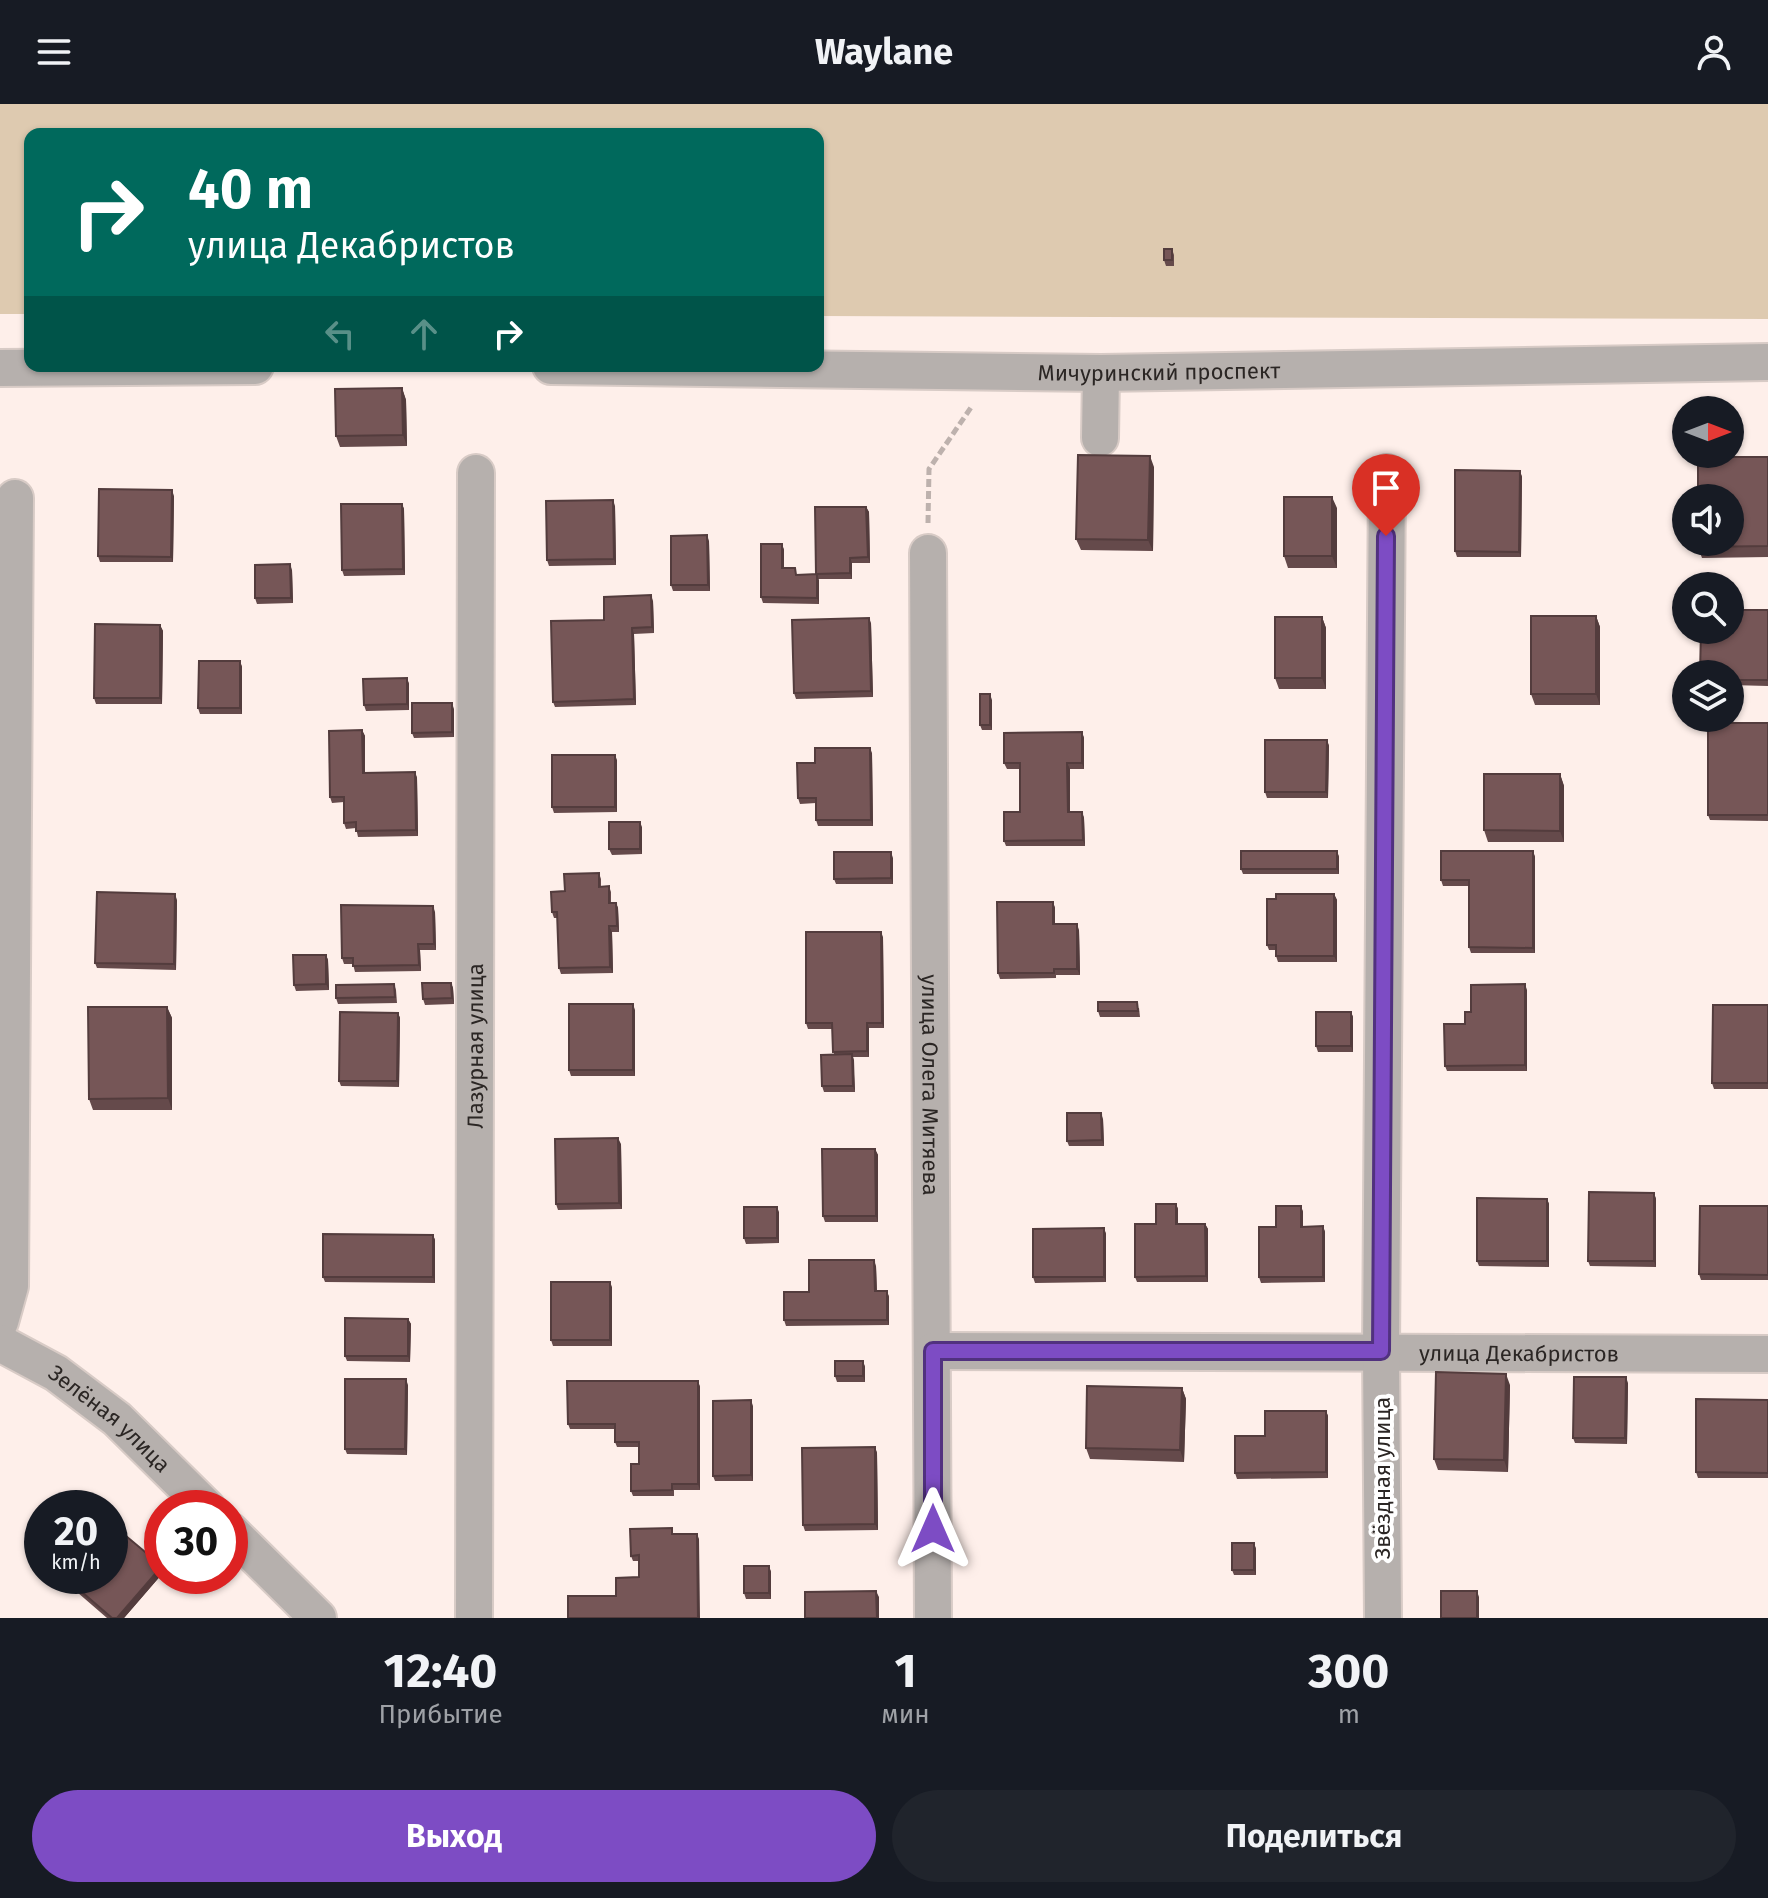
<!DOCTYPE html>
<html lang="ru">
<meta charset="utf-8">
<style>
:root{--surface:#171b24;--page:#20242c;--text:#f1f3f6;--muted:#9ea1a6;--accent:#7d4cc4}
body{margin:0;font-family:"Fira Sans",sans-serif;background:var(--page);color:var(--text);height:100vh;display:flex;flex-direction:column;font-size:30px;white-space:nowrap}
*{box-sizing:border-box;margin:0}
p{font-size:26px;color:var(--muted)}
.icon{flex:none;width:44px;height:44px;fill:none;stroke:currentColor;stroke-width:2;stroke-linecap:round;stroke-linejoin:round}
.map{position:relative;height:1514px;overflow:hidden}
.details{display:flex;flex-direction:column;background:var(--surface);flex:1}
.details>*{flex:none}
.top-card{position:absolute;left:24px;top:24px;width:800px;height:244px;border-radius:16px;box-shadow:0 2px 6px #0004;background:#00695c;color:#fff;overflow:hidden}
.needle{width:52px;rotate:90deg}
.controls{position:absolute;left:1672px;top:292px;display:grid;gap:16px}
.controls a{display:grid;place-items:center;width:72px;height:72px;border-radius:50%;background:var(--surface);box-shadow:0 2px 6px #0004;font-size:40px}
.speed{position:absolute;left:24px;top:1386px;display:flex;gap:16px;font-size:40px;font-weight:700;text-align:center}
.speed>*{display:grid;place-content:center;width:104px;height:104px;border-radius:50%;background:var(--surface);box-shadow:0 2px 6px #0004;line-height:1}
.speed small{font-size:20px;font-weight:400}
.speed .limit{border:12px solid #d22;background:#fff;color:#111}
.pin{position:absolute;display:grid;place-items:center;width:68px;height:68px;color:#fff;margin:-82px -34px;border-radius:50% 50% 50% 0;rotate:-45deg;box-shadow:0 0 8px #0007}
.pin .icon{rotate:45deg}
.me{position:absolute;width:88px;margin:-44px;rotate:0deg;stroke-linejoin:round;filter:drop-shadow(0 0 6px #0008)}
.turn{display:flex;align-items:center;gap:28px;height:168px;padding:0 32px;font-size:36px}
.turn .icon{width:104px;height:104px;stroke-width:2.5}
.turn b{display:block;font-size:56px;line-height:68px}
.lanes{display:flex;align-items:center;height:76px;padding:0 32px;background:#0003;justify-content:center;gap:40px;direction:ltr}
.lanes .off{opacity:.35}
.eta{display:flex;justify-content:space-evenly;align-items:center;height:136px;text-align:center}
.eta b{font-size:48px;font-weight:700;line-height:56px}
.primary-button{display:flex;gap:16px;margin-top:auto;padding:16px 32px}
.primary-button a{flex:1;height:92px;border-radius:48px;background:var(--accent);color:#fff;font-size:32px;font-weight:700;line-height:92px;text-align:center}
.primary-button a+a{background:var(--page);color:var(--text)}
header{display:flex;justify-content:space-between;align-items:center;height:104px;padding:0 32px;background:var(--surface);font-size:36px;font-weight:700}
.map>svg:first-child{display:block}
</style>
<header><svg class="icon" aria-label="menu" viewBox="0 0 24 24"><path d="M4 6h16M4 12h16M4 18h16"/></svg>Waylane<svg class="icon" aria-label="person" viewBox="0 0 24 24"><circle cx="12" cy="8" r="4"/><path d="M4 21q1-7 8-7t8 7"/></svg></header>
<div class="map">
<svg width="1768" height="1514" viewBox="0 0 1768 1514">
<rect width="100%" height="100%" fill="#feefea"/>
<path fill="#decab0" d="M0 0H1768V215L818 212V30H30V210H0Z"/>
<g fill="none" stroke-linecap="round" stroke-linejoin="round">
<defs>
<g id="minor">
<path id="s1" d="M551 262 1101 269 1768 258"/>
<path d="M0 264 255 262"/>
<path d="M1100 334 1101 269"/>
<path id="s2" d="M928 449 933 1514"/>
<path d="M0 1218 10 1182 15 394"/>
<path id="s3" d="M0 1239 56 1269 117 1315 207 1404"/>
<path id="s4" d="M933 1247 1768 1250"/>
<path d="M230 1427 318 1514"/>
<path id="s5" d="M474 1514 476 369"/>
<path d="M1383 1514 1381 1247 1387 369"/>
</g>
</defs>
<use href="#minor" stroke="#d8cbc6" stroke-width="40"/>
<path stroke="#bdb1ad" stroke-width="5" stroke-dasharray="8 4" stroke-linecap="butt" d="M928 419 929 365 972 302"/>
<use href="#minor" stroke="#b6b0ad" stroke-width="36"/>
</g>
<path fill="#654a4b" d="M1172 145 1174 151V162H1166L1164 156Z
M402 284 406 296 407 342 340 343 336 332Z
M1768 353V453L1702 454 1698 443Z
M1154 363 1153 447 1081 446 1076 435Z
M1520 367 1522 373 1521 453H1457L1455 447Z
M174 392 173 458H100L98 452Z
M402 400 404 405 405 471 344 472 342 466Z
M615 402 616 461 549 462 547 456Z
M866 403 869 408 870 459H852V475H818L819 500 763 499 761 493 782 440 784 446V464L797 471 816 470Z
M1337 404V464H1288L1284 452Z
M709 437 710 487H673L671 481Z
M292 466 293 499 257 500 255 494Z
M653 497 654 529 634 530 636 601 555 603 553 598 604 516Z
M1768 506V582L1730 581V570Z
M1596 512 1600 523V601H1535L1531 590Z
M1322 513 1326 524V585H1279L1275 574Z
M871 519 873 593 796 595 794 589Z
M160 521 163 527 162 600H96L94 594Z
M240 557 242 563V610H200L198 604Z
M407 574 409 580V606L366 607 364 601Z
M992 596V626H982L980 621Z
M454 605V633L414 634 412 629Z
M1768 619V717L1710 716 1708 711Z
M362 626 365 632V669L415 668 417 674 418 732 358 733 356 724 346 725 344 719V698L332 699 330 693Z
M1082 628 1084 634V665H1070V708H1082L1084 714 1085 742H1006L1004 737 1020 708V665H1007L1004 659Z
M1327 636 1329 642 1328 694H1267L1265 688Z
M872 649 873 722H818L816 716V699L800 700 798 694 815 659Z
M617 656V708L554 709 552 703Z
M1560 670 1564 682V738H1488L1484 726Z
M642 723V750L612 751 609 745Z
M1337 747 1339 753V770H1243L1241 765Z
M1533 747 1535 753V849H1471L1469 843V782H1443L1441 776Z
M893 754V780H836L834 775Z
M599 769 601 775V783L609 782 611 788V799H616L618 804 619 828H612L613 869 561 870 559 864 557 814H554L552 808 565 787Z
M1334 790 1337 796V858H1278L1276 852V846H1269L1267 841Z
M177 796 176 866 97 864 95 859Z
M1053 798 1055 804V820L1079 826 1080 871H1056V874L1000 875 998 869Z
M435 808 436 846H420L421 867 355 868 353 860H344L342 854Z
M883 833 884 924H869V953H853L855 988H824L822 982 834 950 832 925H808L806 919Z
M326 851 328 856 329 886 296 887 294 881Z
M451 879 453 884 454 900 425 901 423 895Z
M394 880 396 886 397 899 338 900 336 894Z
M1527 886V967H1447L1445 962 1465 920Z
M1768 901V985H1714L1712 979Z
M167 903 172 914V1006H93L89 995Z
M1139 904 1140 913H1100L1098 907Z
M635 906V972H571L569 966Z
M1351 908 1353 913V948H1318L1316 942Z
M398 909 400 914 399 983 341 982 339 977Z
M1103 1015 1104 1042H1069L1067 1037Z
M621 1040 622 1105 558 1106 556 1100Z
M875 1045 878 1051V1118H825L823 1112Z
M1654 1089 1656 1095V1163L1590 1162 1588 1157Z
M1547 1095 1549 1100V1163L1479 1162 1477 1157Z
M1176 1100 1178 1105V1120H1205L1208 1125V1178H1137L1135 1173 1156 1120Z
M1301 1102 1303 1108V1123L1323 1122 1325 1128V1178L1261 1179 1259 1173 1276 1123Z
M1768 1102V1176H1701L1699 1170Z
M779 1108V1139L746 1140 744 1134Z
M1104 1124 1106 1130V1178L1035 1179 1033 1173Z
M433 1131 435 1136V1179L325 1178 323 1173Z
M876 1162 877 1187H887L889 1193V1221L786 1222 784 1216 809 1188Z
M612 1183V1242H553L551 1236Z
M408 1215 411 1220 410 1258 347 1257 345 1252Z
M863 1257 865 1263V1278H837L835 1272Z
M698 1277 700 1283V1386H674V1392H633L631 1387 639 1360V1343H617L615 1338V1325H570L568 1320Z
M1628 1279 1627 1340 1575 1339 1573 1334Z
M408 1281 407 1351 347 1350 345 1345Z
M1510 1281 1508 1368 1438 1366 1434 1355Z
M1182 1284 1186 1295 1184 1358 1090 1355 1086 1344Z
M1768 1296V1374H1698L1696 1368Z
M753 1302V1377H715L713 1372Z
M1326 1307 1328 1312V1374L1237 1375 1235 1369 1265 1332Z
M875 1343 877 1349 878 1426 805 1427 803 1421Z
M674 1430 699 1435 616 1492 639 1473V1457H633L631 1452Z
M1254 1439 1256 1445V1471H1234L1232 1466Z
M162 1462V1470L124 1514H107L70 1482 68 1476Z
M769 1462 771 1468V1495H746L744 1489Z"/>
<path fill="#533c3d" d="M402 284 406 296 407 342 403 331Z
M1150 352 1154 363 1153 447 1148 436Z
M1520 367 1522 373 1521 453 1519 448Z
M172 386 174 392 173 458 171 453Z
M1332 393 1337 404V464L1332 452Z
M613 396 615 402 616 461 614 455Z
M402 400 404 405 405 471 403 465Z
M866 403 869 408 870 459 868 453Z
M707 431 709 437 710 487 708 481Z
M782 440 784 446V470L782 464Z
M850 454 852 459V475L850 469Z
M290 460 292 466 293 499 291 494Z
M817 470 819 476V500L817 494Z
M651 491 653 497 654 529 652 523Z
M1596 512 1600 523V601L1596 590Z
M1322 513 1326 524V585L1322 574Z
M869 514 871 519 873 593 871 587Z
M160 521 163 527 162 600 160 594Z
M632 524 634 530 636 601 634 595Z
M240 557 242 563V610L240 604Z
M407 574 409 580V606L407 600Z
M990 590 992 596V626L990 621Z
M452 599 454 605V633L452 628Z
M362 626 365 632V675L363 669Z
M1082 628 1084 634V665L1082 659Z
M1327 636 1329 642 1328 694 1326 688Z
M870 644 872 649 873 722 871 716Z
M615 651 617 656V708L615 703Z
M1067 659 1070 665V714L1068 708Z
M415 668 417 674 418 732 416 726Z
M1560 670 1564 682V738L1560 727Z
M1082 708 1084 714 1085 742 1083 736Z
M640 718 642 723V750L640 745Z
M1337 747 1339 753V770L1337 765Z
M1533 747 1535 753V849L1533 844Z
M891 748 893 754V780L891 774Z
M175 790 177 796 176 866 174 860Z
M1334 790 1337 796V858L1334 852Z
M1053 798 1055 804V826L1053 820Z
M616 799 618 804 619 828 617 822Z
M433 802 435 808 436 846 434 840Z
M1077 820 1079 826 1080 871 1077 865Z
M609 822 612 828 613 869 610 863Z
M881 828 883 833 884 924 882 919Z
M418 840 420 846 421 867 419 861Z
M326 851 328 856 329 886 326 880Z
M451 879 453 884 454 900 452 894Z
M1525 880 1527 886V967L1525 961Z
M633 900 635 906V972L633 966Z
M167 903 172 914V1006L168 994Z
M1351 908 1353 913V948L1351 942Z
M398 909 400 914 399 983 397 977Z
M867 919 869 924V953L867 947Z
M852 950 854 956 855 988 853 982Z
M1101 1009 1103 1015 1104 1042 1102 1036Z
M618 1034 621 1040 622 1105 619 1099Z
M875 1045 878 1051V1118L876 1112Z
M1654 1089 1656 1095V1163L1654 1157Z
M1547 1095 1549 1100V1163L1547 1157Z
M1176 1100 1178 1105V1126L1176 1120Z
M1301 1102 1303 1108V1128L1301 1123Z
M777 1103 779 1108V1139L777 1134Z
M1205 1120 1208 1125V1178L1206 1172Z
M1323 1122 1325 1128V1178L1323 1173Z
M1104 1124 1106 1130V1178L1104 1173Z
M433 1131 435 1136V1179L433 1173Z
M874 1156 876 1162 877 1193 875 1187Z
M610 1178 612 1183V1242L610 1236Z
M887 1187 889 1193V1221L887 1216Z
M408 1215 411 1220 410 1258 408 1252Z
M863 1257 865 1263V1278L863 1272Z
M1506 1270 1510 1281 1508 1368 1504 1356Z
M1626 1273 1628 1279 1627 1340 1625 1334Z
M406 1275 408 1281 407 1351 405 1345Z
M698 1277 700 1283V1386L698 1380Z
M1182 1284 1186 1295 1184 1358 1180 1346Z
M751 1296 753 1302V1377L751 1371Z
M1326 1307 1328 1312V1374L1326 1368Z
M875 1343 877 1349 878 1426 875 1420Z
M697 1430 699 1435 700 1514H698Z
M1254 1439 1256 1445V1471L1254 1466Z
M162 1462V1470L124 1514H117Z
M769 1462 771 1468V1495L769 1489Z
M876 1487 879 1493V1514H877Z
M1477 1487 1479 1493V1514H1477Z"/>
<path fill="#765657" stroke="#533c3d" stroke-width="2" d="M1164 145H1172V156H1164Z
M402 284 403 331 336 332 335 285Z
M1078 351 1150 352 1148 436 1076 435Z
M1698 353H1768V442L1698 443V438H1730V394H1698Z
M1455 366 1520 367 1519 448 1455 447Z
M99 385 172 386 171 453 98 452Z
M1284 393H1332V452H1284Z
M613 396 614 455 547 456 546 397Z
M341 400H402L403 465 342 466Z
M815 403H866L868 453 850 454V469L816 470Z
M707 431 708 481H671V432Z
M761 440H782V464H795L796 471 817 470V494L761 493Z
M290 460 291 494H255V461Z
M651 491 652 523 632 524 634 595 553 598 551 517 604 516V493Z
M1730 506H1768V576H1730V570H1700L1701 526H1730Z
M1531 512H1596V590H1531Z
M1275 513H1322V574H1275Z
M869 514 871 587 794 589 792 516Z
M95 520 160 521V594H94Z
M199 557H240V604H198Z
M407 574V600L364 601 363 575Z
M980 590H990V621H980Z
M412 599H452V628L412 629Z
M1708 619H1768V711H1708Z
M362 626 363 669 415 668 416 726 356 727V718L344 719V693H330L329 627Z
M1082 628V659H1067L1068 708H1082L1083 736 1004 737V708H1020V659H1004V629Z
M1265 636H1327L1326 688H1265Z
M815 644H870L871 716H816V694H798L797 659H815Z
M552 651H615V703H552Z
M1484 670H1560V727L1484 726Z
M609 718H640V745H609Z
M1241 747H1337V765H1241Z
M1441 747H1533V844L1469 843V776H1441Z
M834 748H891V774L834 775Z
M599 769V783L609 782V799H616L617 822H609L610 863 559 864 557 808H552L551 788 565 787 564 770Z
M97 788 175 790 174 860 95 859Z
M1276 790H1334V852H1276V841H1267V795H1276Z
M997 798H1053V820H1077V865H1054V869H998Z
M341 801 433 802 434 840H418L419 861 353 862V854H342Z
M806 828H881L882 919H867V947L833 948 832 919H806Z
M293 851H326V880L294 881Z
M422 879H451L452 894 423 895Z
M394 880 395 893 336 894V881Z
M1525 880V961L1445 962 1444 920H1465V908H1471V881Z
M1098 898H1137L1138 907H1098Z
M569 900H633V966H569Z
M1713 901H1768V979H1712Z
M88 903H167L168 994 89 995Z
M340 908 398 909 397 977H339Z
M1316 908H1351V942H1316Z
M852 950 853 982H822L821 951Z
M1067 1009H1101L1102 1036 1067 1037Z
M618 1034 619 1099 556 1100 555 1035Z
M822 1045H875L876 1112H823Z
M1589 1088 1654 1089V1157H1588Z
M1477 1094 1547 1095V1157H1477Z
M1156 1100H1176V1120H1205L1206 1172 1135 1173V1120H1156Z
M1276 1102H1301V1123L1323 1122V1173H1259V1123H1276Z
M1700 1102H1768V1171L1699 1170Z
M744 1103H777V1134H744Z
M1104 1124V1173H1033V1125Z
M323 1130 433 1131V1173H323Z
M809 1156H874L875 1187H887V1216H784V1188H809Z
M551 1178H610V1236H551Z
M345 1214 408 1215V1252H345Z
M835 1257H863V1272H835Z
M1436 1268 1506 1270 1504 1356 1434 1355Z
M1574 1273H1626L1625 1334H1573Z
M345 1275H406L405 1345H345Z
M567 1277H698V1380H672V1386L631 1387V1360H639V1338H615V1320H568Z
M1087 1282 1182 1284 1180 1346 1086 1344Z
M1696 1295 1768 1296V1369L1696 1368Z
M751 1296V1371L713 1372V1297Z
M1265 1307H1326V1368L1235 1369V1332H1265Z
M875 1343V1420L803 1421 802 1344Z
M114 1422 162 1462 117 1514H112L68 1476 71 1472H110V1427Z
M672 1424V1430H697L698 1514H568V1492H616V1474L639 1473V1451L631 1452 630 1425Z
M1232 1439H1254V1466H1232Z
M744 1462H769V1489H744Z
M876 1487 877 1514H805V1488Z
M1441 1487H1477V1514H1441Z"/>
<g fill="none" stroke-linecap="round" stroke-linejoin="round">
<defs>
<path id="route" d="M933 1425V1247H1381L1386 432"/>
</defs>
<use href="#route" stroke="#51317f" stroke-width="20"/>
<use href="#route" stroke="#7d4cc4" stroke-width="14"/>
</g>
<g text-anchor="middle" stroke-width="8" stroke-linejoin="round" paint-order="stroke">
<g font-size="22" fill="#2b2624" stroke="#fff">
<text dy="8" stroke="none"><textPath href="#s1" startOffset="608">Мичуринский проспект</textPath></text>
<text dy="8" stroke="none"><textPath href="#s5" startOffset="572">Лазурная улица</textPath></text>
<text dy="8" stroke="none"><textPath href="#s2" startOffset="532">улица Олега Митяева</textPath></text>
<text dy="8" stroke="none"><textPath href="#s4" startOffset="586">улица Декабристов</textPath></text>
<text dy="8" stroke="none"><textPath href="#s3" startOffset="134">Зелёная улица</textPath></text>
<text transform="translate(1382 1374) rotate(-90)" y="8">Звёздная улица</text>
</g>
</g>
</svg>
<div class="controls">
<a><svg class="needle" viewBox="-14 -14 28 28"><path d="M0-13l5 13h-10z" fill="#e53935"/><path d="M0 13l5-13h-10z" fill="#9ea1a6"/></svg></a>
<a><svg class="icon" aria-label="sound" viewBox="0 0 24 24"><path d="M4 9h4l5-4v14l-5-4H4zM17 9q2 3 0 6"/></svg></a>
<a><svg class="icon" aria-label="search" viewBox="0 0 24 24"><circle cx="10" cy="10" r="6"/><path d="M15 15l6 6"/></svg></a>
<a><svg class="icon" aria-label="layers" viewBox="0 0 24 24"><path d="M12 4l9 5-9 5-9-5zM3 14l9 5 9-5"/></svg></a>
</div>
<div class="speed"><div>20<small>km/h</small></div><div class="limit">30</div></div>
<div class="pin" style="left:1386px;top:432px;background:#d93025"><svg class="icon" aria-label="arrive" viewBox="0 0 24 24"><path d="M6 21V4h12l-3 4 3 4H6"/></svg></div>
<svg class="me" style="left:933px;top:1425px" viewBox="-20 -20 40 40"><path d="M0-17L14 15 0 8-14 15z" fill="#7d4cc4" stroke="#fff" stroke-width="4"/></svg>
<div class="top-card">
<div class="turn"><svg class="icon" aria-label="right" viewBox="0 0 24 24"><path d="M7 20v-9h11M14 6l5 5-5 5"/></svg><div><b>40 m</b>улица Декабристов</div></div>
<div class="lanes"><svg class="icon off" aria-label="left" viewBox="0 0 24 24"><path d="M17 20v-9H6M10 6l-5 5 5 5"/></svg><svg class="icon off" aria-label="ahead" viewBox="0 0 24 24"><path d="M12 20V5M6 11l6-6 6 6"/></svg><svg class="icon" aria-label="right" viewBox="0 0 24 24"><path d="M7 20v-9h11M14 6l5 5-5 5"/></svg></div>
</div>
</div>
<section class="details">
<div class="eta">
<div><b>12:40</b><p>Прибытие</p></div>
<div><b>1</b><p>мин</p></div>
<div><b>300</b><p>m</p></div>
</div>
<div class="primary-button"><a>Выход</a><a>Поделиться</a></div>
</section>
